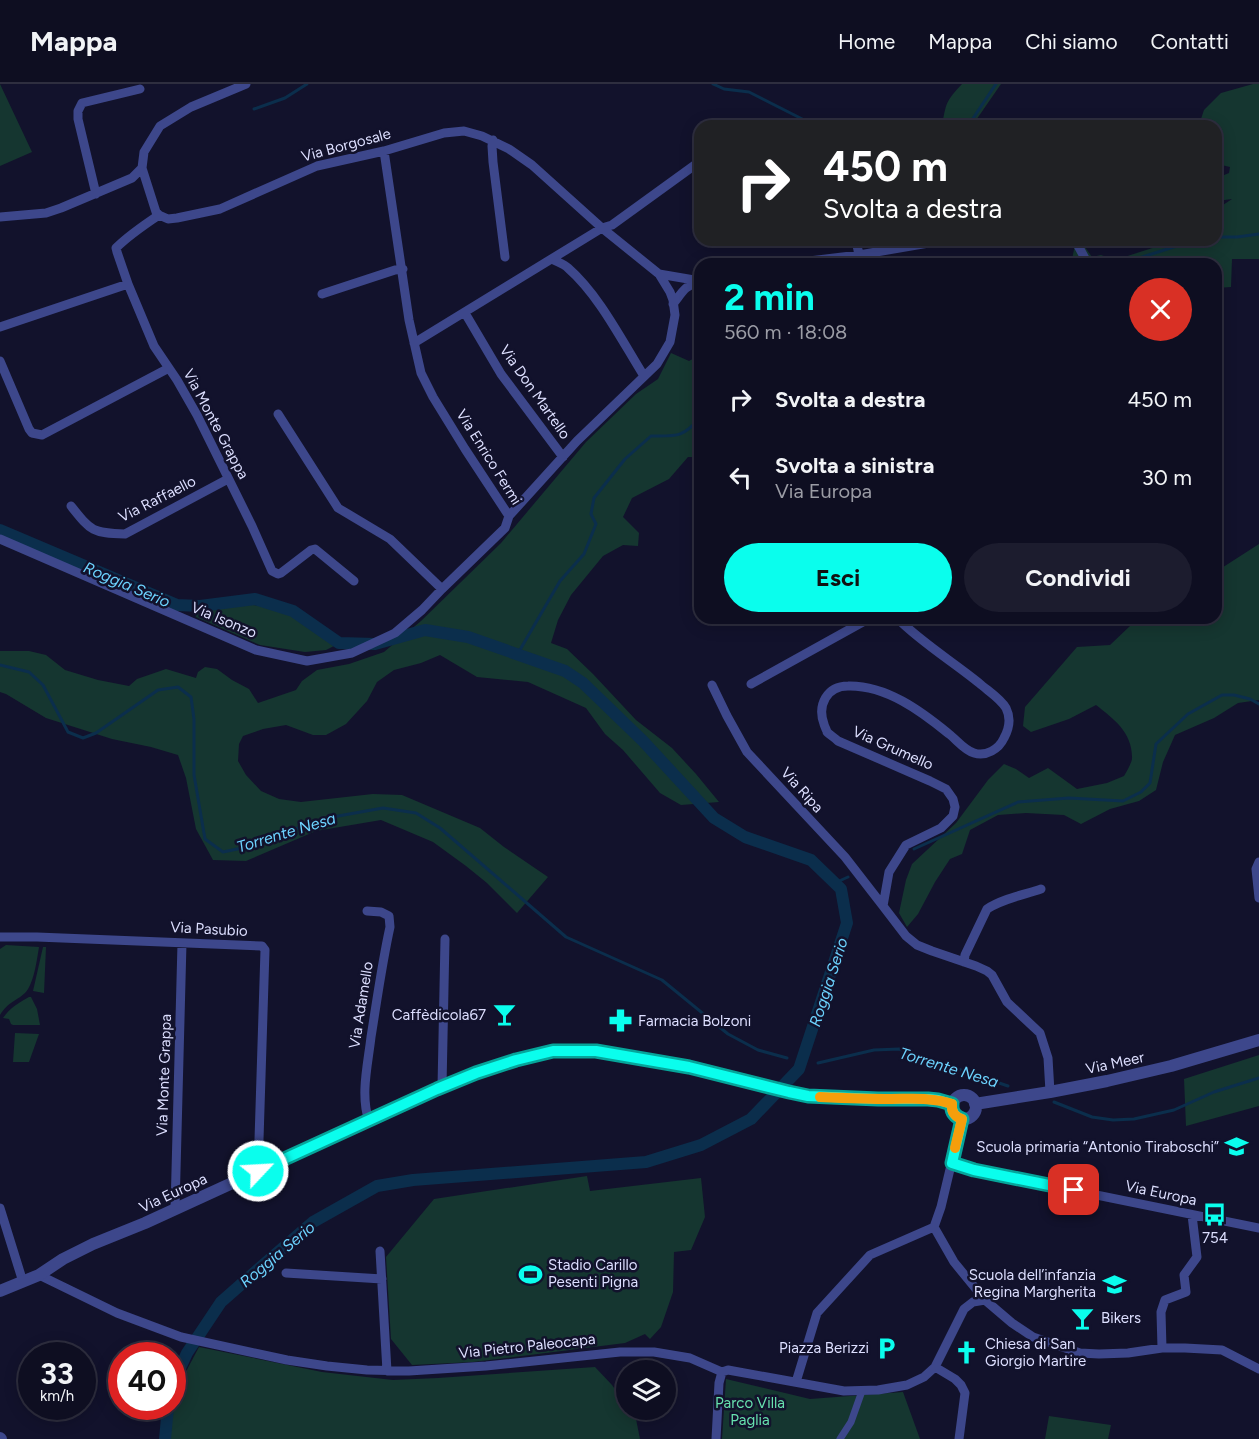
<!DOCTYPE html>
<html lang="it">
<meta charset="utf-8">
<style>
:root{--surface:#0e0e21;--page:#1c1c2e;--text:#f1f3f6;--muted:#9b9ca5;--line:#2e2e3f;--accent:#0afeed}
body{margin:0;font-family:Figtree,sans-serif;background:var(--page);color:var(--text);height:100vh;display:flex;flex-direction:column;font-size:22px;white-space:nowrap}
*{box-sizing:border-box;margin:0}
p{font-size:20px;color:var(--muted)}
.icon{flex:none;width:33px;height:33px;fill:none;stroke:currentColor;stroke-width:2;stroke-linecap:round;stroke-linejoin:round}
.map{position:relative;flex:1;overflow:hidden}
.sheet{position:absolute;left:694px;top:174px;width:528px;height:366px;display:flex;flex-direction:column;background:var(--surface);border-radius:18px;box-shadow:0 3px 15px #0003,0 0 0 2px var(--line)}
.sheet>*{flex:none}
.guide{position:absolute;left:694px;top:36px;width:528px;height:126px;border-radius:18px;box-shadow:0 3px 15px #0003,0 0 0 2px var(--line);background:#202124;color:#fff;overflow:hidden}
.tools{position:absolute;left:616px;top:1276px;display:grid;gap:12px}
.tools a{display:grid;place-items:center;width:60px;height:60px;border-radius:50%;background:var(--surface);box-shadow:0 3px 15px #0003,0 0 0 2px var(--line);font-size:30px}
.speed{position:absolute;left:18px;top:1258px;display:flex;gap:12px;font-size:30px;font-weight:700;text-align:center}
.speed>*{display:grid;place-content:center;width:78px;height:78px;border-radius:50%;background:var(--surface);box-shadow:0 3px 15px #0003,0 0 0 2px var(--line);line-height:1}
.speed small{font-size:15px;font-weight:400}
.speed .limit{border:9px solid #d22;background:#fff;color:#111}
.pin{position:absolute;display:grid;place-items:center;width:51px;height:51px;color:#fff;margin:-26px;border-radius:12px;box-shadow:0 3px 9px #0006}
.me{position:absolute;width:66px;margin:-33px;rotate:65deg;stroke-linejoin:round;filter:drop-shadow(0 0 4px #0008)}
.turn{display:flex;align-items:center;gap:21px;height:126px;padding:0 30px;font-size:27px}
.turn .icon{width:78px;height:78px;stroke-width:2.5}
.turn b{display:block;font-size:42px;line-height:51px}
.round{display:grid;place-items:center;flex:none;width:63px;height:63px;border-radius:32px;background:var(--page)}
.summary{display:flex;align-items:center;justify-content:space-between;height:102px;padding:0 30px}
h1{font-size:36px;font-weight:700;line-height:45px;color:var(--accent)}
.action{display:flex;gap:12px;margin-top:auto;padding:12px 30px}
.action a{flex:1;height:69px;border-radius:36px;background:var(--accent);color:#111;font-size:24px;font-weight:700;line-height:69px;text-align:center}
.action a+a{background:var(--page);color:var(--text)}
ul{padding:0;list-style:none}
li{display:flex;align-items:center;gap:18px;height:78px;padding:0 30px}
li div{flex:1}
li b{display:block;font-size:22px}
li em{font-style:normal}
header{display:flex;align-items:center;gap:36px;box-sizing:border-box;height:84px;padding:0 30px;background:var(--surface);border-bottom:2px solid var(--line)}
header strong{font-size:28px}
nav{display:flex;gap:33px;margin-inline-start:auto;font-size:21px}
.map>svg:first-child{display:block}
</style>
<header>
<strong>Mappa</strong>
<nav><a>Home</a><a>Mappa</a><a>Chi siamo</a><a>Contatti</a></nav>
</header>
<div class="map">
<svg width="1259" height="1355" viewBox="0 0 1259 1355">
<rect width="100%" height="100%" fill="#12122c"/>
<path fill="#153630" d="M0 0 32 68 0 82Z
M962 0H1001L972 42H942C946 19 946 17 962 0Z
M1253 0H1259V175H1232L1231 203 1217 204 1216 180H1071L1076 156H1080L1092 173 1101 171 1115 176 1168 159 1174 156H1216L1217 125 1232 115 1217 117V94L1229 89 1230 83 1217 80 1219 53 1217 51 1216 42H1207L1201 35 1204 26 1221 9Z
M671 269 689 277 700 271V373H688L669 395 632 414 623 433 639 449 638 462 623 461 603 472 571 511 558 536 551 559 567 565 593 590 636 636 672 664 696 690 719 718 681 721 660 709 623 666 605 650 586 624 528 598 477 593 440 571 421 579 394 586 377 598 367 617 346 640 326 651H313L286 641 263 645 243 652 239 660 238 677 246 691 261 707 279 715 301 718 373 710 402 711 480 744 504 763 548 793 517 829 487 799 466 782 433 758 381 736 316 747 246 777 213 776 196 745 186 694 178 671 151 663 112 655 46 634 6 610 0 608V567H29L46 571 65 586 98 596 129 602 137 595 166 585 196 594 198 588 205 583 217 585 232 596 249 605 258 619 296 606 302 597 317 586 349 580 384 568 421 537 501 459 586 358 636 310 658 295Z
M1259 460V616L1238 619 1214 634 1175 651 1163 678 1156 706 1139 717 1110 725 1081 740 1064 731 1026 729 998 731 970 746 962 770 950 775 935 798 918 830 907 843 899 829 906 796 912 780 956 739 988 696 1004 680 1016 685 1029 694 1048 684 1077 705 1107 699 1124 692C1127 687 1131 680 1132 675 1133 649 1114 635 1096 621L1069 635 1031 648 1023 642 1025 623 1077 563 1110 561 1130 542 1142 534H1216L1217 487Z
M249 521C279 521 314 542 334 562L326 566 305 568 260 561 196 533 194 528Z
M6 861 39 863C37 875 34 900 25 909 15 918 9 917 0 931V865Z
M43 863H46L44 909 33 907Z
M29 913H31L37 925 40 941H13L11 940 9 935 3 934C10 924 18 919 29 913Z
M15 949 39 950 29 978H13Z
M1259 971V1022L1186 1042 1184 995Z
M587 1092 590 1107 701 1094 705 1133 691 1166 674 1168 673 1208 661 1243 650 1255 645 1250 625 1259 473 1278 412 1281 391 1255 386 1173 434 1115Z
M199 1263 322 1288 393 1296 438 1294 595 1283 612 1301 627 1322V1326H630L636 1335 640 1355H169L170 1336 182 1295Z
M726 1295 810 1315 903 1308 920 1355H722Z
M1049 1332 1111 1341 1108 1355H1045Z"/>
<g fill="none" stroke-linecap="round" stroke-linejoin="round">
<path stroke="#0b2e4c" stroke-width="3" d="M713 0 724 5 749 8 816 42
M254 25 285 14 307 0
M968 42 996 0
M1216 153H1237L1259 150
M1120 180 1196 156
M517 571 560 497 584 470 596 440 591 430 594 414 625 375 651 352C677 352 682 354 700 334
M0 581 29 588 43 601 68 648 83 654 96 649 158 606 178 603 191 613 194 635V691L205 755 223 768 247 763 266 754 292 746 327 734 383 724 416 729 440 744 566 853 662 896 728 950 758 966 787 974
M914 765 1018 718 1069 714 1123 717 1141 708 1150 699 1156 660 1188 630 1222 611H1234L1250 615 1259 620
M835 799 848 793
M818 979 874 966 899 965 1008 1002
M1054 1018 1092 1033 1113 1036 1134 1035 1174 1026 1214 1008 1259 994"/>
<path stroke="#0b2e4c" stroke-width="12" d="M0 446 177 521 200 522 255 515 293 527 339 559 375 560 425 546 468 553 565 587 583 599 643 657 714 734 745 753 811 776 841 805 847 839 799 985 751 1035 701 1061 646 1078 413 1096 377 1102 313 1138 263 1181 221 1218 187 1269 175 1295 172 1305
M165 1355 168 1323"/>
<path stroke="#3d478b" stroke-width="7" d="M840 1355 851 1338 862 1307"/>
<path stroke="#3d478b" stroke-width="9" d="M246 0 191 23 160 42 144 68 142 84 156 128 159 131 168 135 177 134 220 125 317 82 384 67 444 49 464 47 482 52 509 65 532 81 602 144 659 190 700 197
M493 56 492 62 493 78 505 173
M384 67 409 236 421 289 433 313 465 365 509 432
M96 110 78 35V27L82 19 140 5
M159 131C144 141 129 151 116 164L117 168 128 200 154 262 177 296 197 331 252 442 272 487 278 490 281 489 311 466 315 465 354 497
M0 133 46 129 61 124 132 94 142 84
M856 156 859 171
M1075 156 1088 180
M552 175C557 178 564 180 568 184 599 211 622 257 644 292
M784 180 859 171 946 156
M322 210 395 186 403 185
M673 220C682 209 684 202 698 198
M465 229 501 290 563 373
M0 243 128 200
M414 259 602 144 612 141 699 78
M0 277 29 345 32 349 42 351 169 284
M278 330 338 424 390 455 442 505
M71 422C91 447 92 449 125 450L228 395
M0 455 256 566 307 577 352 569 395 549 422 526 442 505 505 444 509 432 577 357 657 280 670 258 675 231 673 216 670 208 659 190
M897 534C922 559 952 577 979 599 988 607 1000 614 1006 624 1011 634 1009 645 1004 654 999 665 986 673 974 669 964 666 957 656 949 650 921 627 886 601 848 602 827 602 817 621 824 640 824 641 827 647 827 648 830 651 835 654 838 657L930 697 946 705 953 715 955 723 953 732 941 744 906 761 889 788 883 822 906 852 917 861 932 867 976 882 987 887 992 891 1007 918 1040 949 1048 974 1050 1008
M751 600 870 534
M712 601 727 632 747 668 845 773 883 822
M1259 778 1256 785 1259 814
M367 827 381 828 389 832 390 843C382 879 377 916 371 953 368 980 360 1011 369 1037
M0 853H37L262 862 265 866 258 1087
M964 878 965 871 987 825C1002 815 1023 811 1041 805
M442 1003 445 855
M952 1079 974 1086 1259 1144
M0 1124 23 1198
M175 1125 182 859
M934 1143 954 1178 985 1216 1012 1239 1033 1253 1080 1269 1099 1270 1128 1269 1162 1264H1185L1222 1266 1259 1285
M934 1143 941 1123 962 1035
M380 1167 387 1287
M286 1189 382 1195
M39 1191 117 1229 181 1253 287 1276 327 1282 367 1286 409 1287 486 1282 620 1268H654L690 1274 722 1288 728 1286 844 1307 878 1306 907 1301 924 1293 935 1283 964 1225 973 1218 985 1216
M1162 1264 1161 1228 1165 1216 1186 1208 1184 1191 1197 1173 1192 1131
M935 1283 955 1295 961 1301 965 1309 959 1355
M796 1298 817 1229 870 1171 934 1143
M716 1355 719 1299 722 1288"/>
<path stroke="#3d478b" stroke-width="12" d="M952 1023a12 12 0 1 1 24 0a12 12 0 1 1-24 0Z
M975 1020 1050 1008 1107 997 1171 982 1259 956
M0 1207 39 1191 63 1175 93 1160 145 1139 437 1005 476 989 516 976 553 967H596L689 983 789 1008 808 1012 890 1015H928L938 1016 952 1020
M0 1354 1 1355"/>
</g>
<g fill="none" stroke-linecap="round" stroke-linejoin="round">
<defs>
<path id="route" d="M258 1087 437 1005 476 989 516 976 553 967H596L689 983 789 1008 808 1012 878 1015H928L938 1016 952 1020C951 1028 955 1033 962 1035L952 1079 974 1086 1074 1106"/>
</defs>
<use href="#route" stroke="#06a59a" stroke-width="15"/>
<use href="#route" stroke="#0afeed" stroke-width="10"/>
<path stroke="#f59e0b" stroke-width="10" d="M820 1013C843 1014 867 1015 891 1015 911 1015 932 1013 952 1020 951 1028 955 1033 962 1035L955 1064"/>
</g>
<defs>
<symbol id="bar-bare" viewBox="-9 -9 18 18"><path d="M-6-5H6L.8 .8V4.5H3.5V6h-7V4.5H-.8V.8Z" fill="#0afeed" stroke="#12122c" stroke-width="2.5" paint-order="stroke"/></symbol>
<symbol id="pharmacy-bare" viewBox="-9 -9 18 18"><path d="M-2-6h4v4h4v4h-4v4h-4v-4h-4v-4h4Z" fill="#0afeed" stroke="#12122c" stroke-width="2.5" paint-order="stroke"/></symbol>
<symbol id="school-bare" viewBox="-9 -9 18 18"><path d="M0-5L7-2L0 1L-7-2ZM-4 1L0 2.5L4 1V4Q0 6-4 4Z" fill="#0afeed" stroke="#12122c" stroke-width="2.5" paint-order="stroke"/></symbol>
<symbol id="bus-bare" viewBox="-9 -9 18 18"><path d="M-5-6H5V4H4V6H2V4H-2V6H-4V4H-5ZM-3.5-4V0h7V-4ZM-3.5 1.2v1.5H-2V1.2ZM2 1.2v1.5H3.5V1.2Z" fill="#0afeed" stroke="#12122c" stroke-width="2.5" paint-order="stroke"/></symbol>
<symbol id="stadium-bare" viewBox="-9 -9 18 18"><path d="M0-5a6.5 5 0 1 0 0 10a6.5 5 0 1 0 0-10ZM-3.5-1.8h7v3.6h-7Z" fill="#0afeed" stroke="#12122c" stroke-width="2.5" paint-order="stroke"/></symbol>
<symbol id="parking-bare" viewBox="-9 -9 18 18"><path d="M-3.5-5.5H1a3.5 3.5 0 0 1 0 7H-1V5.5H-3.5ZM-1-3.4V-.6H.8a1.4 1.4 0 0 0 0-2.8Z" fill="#0afeed" stroke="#12122c" stroke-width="2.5" paint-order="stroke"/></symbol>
<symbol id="church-bare" viewBox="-9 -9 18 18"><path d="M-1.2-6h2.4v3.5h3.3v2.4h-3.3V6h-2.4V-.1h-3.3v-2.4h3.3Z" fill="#0afeed" stroke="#12122c" stroke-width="2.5" paint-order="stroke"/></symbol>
</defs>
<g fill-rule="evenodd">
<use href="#bar-bare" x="488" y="914" width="33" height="33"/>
<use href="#pharmacy-bare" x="604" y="920" width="33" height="33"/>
<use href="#school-bare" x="1220" y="1046" width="33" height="33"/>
<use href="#bus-bare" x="1198" y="1114" width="33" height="33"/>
<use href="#stadium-bare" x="514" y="1174" width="33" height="33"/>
<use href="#school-bare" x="1098" y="1184" width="33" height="33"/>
<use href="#bar-bare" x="1066" y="1218" width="33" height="33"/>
<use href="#parking-bare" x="870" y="1248" width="33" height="33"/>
<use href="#church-bare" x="950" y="1252" width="33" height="33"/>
</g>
<g text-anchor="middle" stroke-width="5" stroke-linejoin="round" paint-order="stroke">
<g font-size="15" fill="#dddfff" stroke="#12122c">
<text transform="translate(346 61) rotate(-15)" y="5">Via Borgosale</text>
<text transform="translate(535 308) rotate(55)" y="5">Via Don Martello</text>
<text transform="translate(216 340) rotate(62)" y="5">Via Monte Grappa</text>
<text transform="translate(489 373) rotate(58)" y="5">Via Enrico Fermi</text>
<text transform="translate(157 415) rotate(-27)" y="5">Via Raffaello</text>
<text transform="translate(224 536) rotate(23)" y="5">Via Isonzo</text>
<text transform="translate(893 664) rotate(24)" y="5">Via Grumello</text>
<text transform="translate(802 706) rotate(48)" y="5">Via Ripa</text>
<text transform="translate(209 845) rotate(3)" y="5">Via Pasubio</text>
<text transform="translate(361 921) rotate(-81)" y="5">Via Adamello</text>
<text transform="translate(1115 979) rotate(-12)" y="5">Via Meer</text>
<text transform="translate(164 991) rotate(-88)" y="5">Via Monte Grappa</text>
<text transform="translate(173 1109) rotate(-25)" y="5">Via Europa</text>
<text transform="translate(1161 1109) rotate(12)" y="5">Via Europa</text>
<text transform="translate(527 1262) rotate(-6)" y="5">Via Pietro Paleocapa</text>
</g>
<g font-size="15" fill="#dddfff" stroke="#12122c" text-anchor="end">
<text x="486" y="936">Caffèdicola67</text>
<text x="638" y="942" text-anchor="start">Farmacia Bolzoni</text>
<text x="1219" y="1068">Scuola primaria “Antonio Tiraboschi”</text>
<text x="1215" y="1159" text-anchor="middle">754</text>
<text x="548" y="1186" text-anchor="start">Stadio Carillo<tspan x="548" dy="17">Pesenti Pigna</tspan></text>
<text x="1096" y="1196">Scuola dell’infanzia<tspan x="1096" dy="17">Regina Margherita</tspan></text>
<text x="1101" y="1239" text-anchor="start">Bikers</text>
<text x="985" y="1265" text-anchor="start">Chiesa di San<tspan x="985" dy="17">Giorgio Martire</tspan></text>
<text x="869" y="1269">Piazza Berizzi</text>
</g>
<g font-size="15" fill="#67e1ae" stroke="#12122c">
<text x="750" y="1324">Parco Villa<tspan x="750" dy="17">Paglia</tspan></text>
</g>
<g font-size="16" font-style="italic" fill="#6cd3fe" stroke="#12122c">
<text transform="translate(127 500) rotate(23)" y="6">Roggia Serio</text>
<text transform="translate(286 748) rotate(-17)" y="6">Torrente Nesa</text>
<text transform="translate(828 898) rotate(-72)" y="6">Roggia Serio</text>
<text transform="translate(949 983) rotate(17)" y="6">Torrente Nesa</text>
<text transform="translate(277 1170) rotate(-40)" y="6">Roggia Serio</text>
</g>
</g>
</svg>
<div class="tools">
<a><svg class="icon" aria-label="layers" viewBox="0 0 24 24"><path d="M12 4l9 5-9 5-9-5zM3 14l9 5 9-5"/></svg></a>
</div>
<div class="speed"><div>33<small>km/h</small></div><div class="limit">40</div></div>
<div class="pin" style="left:1074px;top:1106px;background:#d93025"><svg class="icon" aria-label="arrive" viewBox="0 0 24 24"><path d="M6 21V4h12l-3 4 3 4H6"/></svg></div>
<svg class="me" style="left:258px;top:1087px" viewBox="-20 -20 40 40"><circle r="17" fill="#0afeed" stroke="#fff" stroke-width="3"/><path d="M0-11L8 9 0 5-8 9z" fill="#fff"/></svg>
<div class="guide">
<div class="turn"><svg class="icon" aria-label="right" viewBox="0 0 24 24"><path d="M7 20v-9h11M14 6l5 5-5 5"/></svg><div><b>450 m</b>Svolta a destra</div></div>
</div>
<section class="sheet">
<div class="summary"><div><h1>2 min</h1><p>560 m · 18:08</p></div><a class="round" style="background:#d93025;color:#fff"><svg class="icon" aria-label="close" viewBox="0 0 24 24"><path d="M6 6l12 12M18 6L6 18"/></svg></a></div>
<ul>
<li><svg class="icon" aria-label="right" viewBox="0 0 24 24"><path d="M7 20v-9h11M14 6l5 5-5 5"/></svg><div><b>Svolta a destra</b></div><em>450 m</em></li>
<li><svg class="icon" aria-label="left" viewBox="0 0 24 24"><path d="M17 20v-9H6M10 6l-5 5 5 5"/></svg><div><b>Svolta a sinistra</b><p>Via Europa</p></div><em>30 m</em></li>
</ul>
<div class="action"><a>Esci</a><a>Condividi</a></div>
</section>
</div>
